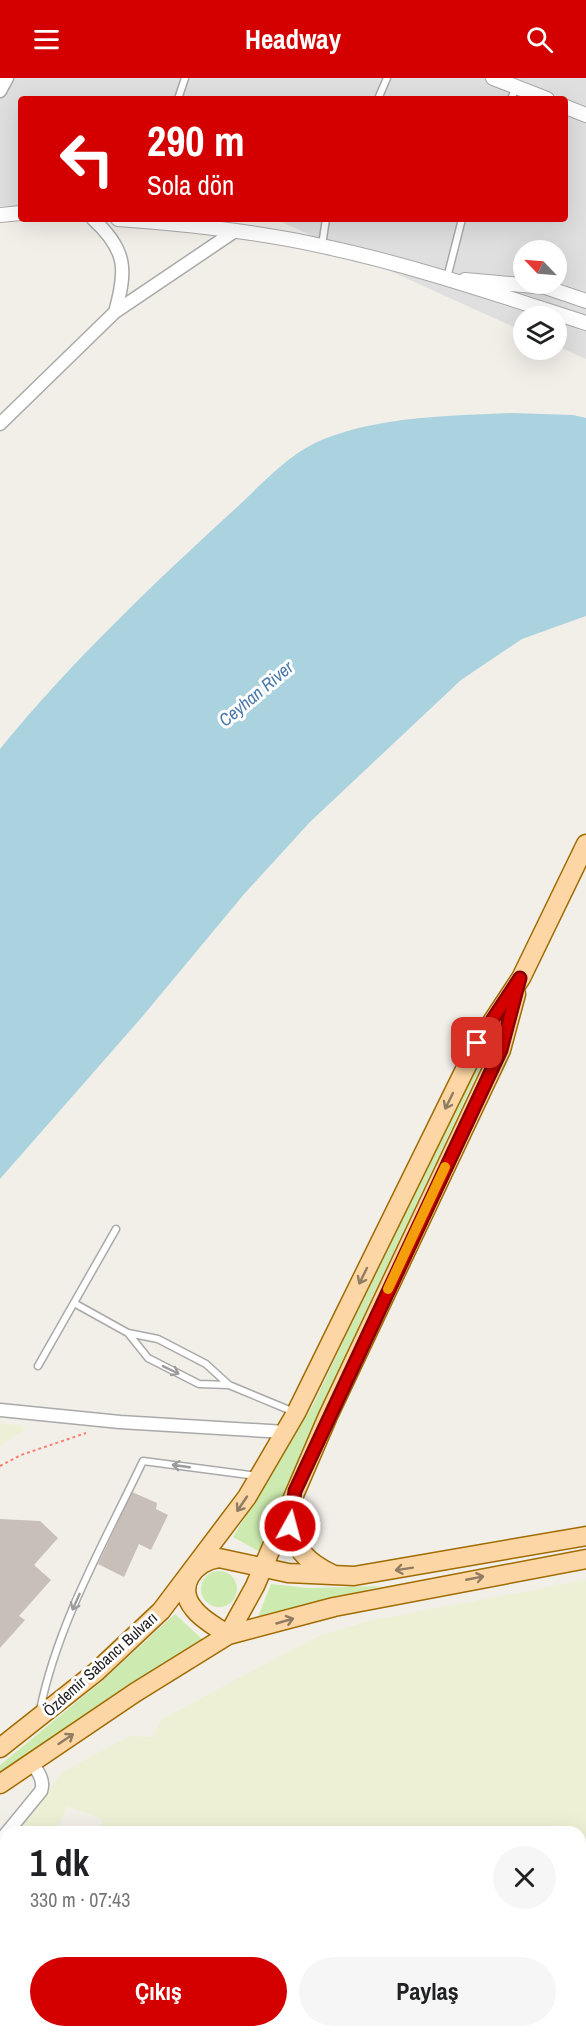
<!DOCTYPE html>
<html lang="tr">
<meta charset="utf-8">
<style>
:root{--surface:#fff;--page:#f6f6f6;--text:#202124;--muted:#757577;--accent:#d40000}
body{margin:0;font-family:"Archivo Narrow",sans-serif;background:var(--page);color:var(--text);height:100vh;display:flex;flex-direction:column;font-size:22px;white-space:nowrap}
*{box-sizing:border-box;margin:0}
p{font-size:20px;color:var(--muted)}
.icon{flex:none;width:33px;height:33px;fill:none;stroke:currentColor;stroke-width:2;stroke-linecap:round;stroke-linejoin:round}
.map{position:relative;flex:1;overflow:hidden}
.details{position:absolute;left:0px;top:1748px;width:586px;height:212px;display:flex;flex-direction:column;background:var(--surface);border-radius:18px 18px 0 0;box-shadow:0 6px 24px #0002}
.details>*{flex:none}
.banner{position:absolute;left:18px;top:18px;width:550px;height:126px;border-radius:6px;box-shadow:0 6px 24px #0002;background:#d40000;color:#fff;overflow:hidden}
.needle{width:39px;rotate:295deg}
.controls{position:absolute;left:513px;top:162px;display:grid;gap:12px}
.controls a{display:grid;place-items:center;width:54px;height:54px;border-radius:50%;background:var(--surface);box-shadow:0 6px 24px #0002;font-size:30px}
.pin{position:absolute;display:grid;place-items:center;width:51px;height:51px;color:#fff;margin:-26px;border-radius:12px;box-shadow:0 3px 9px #0006}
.me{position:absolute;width:66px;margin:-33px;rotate:7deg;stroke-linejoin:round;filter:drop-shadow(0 0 4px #0008)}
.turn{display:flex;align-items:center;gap:21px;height:126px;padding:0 30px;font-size:27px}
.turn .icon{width:78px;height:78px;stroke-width:2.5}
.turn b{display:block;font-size:42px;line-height:51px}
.round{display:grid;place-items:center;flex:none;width:63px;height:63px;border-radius:32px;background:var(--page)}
.summary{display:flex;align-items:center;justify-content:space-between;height:102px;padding:0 30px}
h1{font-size:36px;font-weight:700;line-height:45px}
.action{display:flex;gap:12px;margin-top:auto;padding:12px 30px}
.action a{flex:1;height:69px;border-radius:36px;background:var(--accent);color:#fff;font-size:24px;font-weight:700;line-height:69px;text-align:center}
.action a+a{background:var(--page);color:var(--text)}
header{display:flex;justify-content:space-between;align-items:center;height:78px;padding:0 30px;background:var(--accent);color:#fff;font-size:27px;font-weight:700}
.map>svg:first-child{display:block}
</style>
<header><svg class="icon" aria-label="menu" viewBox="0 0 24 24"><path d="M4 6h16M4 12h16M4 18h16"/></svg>Headway<svg class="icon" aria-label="search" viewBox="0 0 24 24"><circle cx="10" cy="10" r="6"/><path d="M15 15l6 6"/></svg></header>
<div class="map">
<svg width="586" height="1958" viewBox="0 0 586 1958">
<rect width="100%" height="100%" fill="#f2efe9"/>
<path fill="#e0dfdf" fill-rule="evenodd" d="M0 0H586V281L557 268 556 238H524L523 253 275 141H566V21H21V128H0ZM524 172H556V206H524Z"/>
<path fill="#eef0d5" d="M0 1345 23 1348 24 1352 0 1368Z
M586 1502V1958H0V1797L5 1787 0 1784V1776L6 1764V1953H580V1754L98 1753 103 1741 67 1728 57 1753H13L64 1693 130 1658 153 1659 162 1641 316 1559 368 1543Z"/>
<path fill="#cdebb0" d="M489 956 495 958 321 1329 260 1474 233 1459 313 1327Z
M201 1511a18 18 0 1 1 36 0a18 18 0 1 1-36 0Z
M271 1506 309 1510 382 1508 304 1527 256 1544Z
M175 1536 202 1561 129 1607 0 1695V1687L101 1604Z"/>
<path fill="#aad3df" d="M512 335 573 337 586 340V538L522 561 461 602 310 744 245 815 142 939 0 1101V671C70 585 153 506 235 431 262 406 290 374 324 361 383 338 450 338 512 335Z"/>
<path fill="#c7bfb8" d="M132 1414 157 1425 156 1431 168 1437 151 1472 139 1466 124 1499 98 1486Z
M0 1441 40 1443 58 1460 34 1487 51 1502 19 1538 25 1542 0 1570Z"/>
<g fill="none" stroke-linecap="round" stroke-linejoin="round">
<defs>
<path id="service" d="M178 21 185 0
M378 21 387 0
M511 21 516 9
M322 167 326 141
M447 200 462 141
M74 1225 128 1255 158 1261 206 1286 229 1307 294 1334
M128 1255 148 1280 199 1306 229 1307
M38 1288 116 1151
M40 1632C58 1544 105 1463 143 1383L257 1398"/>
<path id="minor" d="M0 13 7 0
M93 141C127 172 127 192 115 234
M0 346 115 234 235 153
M0 1332 120 1344 285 1354
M0 1763 41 1713C45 1702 37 1693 32 1684"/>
<path id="tertiary" d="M493 0 547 21
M566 29 586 37
M0 137 21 135
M118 141C186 146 256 153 322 168 412 187 499 217 586 245
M465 202 545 209 586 223"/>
<path id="primary" d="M291 1432C286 1463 304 1483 332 1496
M228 1557 255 1508 328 1338 501 972 516 916
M228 1557C217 1549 202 1542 194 1531 175 1509 194 1483 219 1480L288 1495 354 1498 586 1458
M0 1670 96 1594 161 1533 247 1419 296 1335 478 965 521 900 586 766
M0 1706 136 1614 228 1557 334 1529 586 1481"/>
</defs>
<use href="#service" stroke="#a9a9a9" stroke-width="9"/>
<use href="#minor" stroke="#a9a9a9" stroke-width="15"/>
<use href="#tertiary" stroke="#a9a9a9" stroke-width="16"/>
<use href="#primary" stroke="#a06b00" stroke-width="21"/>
<path stroke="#fa8072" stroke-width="2" stroke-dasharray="3 3" stroke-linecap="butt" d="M0 1388 21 1377 86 1355"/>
<use href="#service" stroke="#fff" stroke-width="6"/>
<use href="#minor" stroke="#fff" stroke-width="12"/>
<use href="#tertiary" stroke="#fff" stroke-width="14"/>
<use href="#primary" stroke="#fcd6a4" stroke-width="18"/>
</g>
<defs><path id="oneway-shaft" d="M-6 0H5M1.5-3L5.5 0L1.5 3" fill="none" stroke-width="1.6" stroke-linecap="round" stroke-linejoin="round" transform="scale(1.5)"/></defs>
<g stroke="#8f7c63">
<use href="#oneway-shaft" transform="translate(449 1023) rotate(116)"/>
<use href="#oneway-shaft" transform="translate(363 1198) rotate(116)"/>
<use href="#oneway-shaft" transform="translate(242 1426) rotate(124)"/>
<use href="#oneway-shaft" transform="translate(404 1491) rotate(171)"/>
<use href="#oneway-shaft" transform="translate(475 1500) rotate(-11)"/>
<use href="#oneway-shaft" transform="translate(285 1543) rotate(-16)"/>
<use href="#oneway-shaft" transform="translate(66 1661) rotate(-34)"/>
</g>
<g stroke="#9c9c9c">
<use href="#oneway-shaft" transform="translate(171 1292) rotate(26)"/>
<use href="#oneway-shaft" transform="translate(181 1388) rotate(-172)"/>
<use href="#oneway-shaft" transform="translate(76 1524) rotate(114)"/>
</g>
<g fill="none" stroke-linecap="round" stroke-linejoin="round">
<defs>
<path id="route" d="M290 1448 295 1413 501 972 520 900 477 965"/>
</defs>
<use href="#route" stroke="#8a0000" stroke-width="15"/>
<use href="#route" stroke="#d40000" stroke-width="10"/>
<path stroke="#f59e0b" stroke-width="10" d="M388 1211 445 1089"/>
</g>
<g text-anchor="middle" stroke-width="6" stroke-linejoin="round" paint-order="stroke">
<g font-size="16" fill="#222" stroke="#fff">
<text transform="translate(100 1586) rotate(-42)" y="6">Özdemir Sabancı Bulvarı</text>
</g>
<g font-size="18" font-style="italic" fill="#4a7aab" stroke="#fff">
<text transform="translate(256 616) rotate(-40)" y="6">Ceyhan River</text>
</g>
</g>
</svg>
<div class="controls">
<a><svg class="needle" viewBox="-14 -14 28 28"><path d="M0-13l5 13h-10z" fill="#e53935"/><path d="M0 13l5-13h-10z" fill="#757577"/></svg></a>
<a><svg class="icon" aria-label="layers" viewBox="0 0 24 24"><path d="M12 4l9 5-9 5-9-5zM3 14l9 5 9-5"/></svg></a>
</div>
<div class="pin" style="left:477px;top:965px;background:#d93025"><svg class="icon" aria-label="arrive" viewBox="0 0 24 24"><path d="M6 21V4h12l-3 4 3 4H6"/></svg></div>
<svg class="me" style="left:290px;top:1448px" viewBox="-20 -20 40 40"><circle r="17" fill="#d40000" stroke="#fff" stroke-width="3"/><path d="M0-11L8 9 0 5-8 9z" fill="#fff"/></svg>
<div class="banner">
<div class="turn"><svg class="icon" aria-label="left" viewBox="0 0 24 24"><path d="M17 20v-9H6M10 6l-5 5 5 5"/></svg><div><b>290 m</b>Sola dön</div></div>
</div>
<section class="details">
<div class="summary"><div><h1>1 dk</h1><p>330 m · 07:43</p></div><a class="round"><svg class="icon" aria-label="close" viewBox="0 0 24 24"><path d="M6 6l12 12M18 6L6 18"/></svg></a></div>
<div class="action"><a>Çıkış</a><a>Paylaş</a></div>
</section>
</div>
